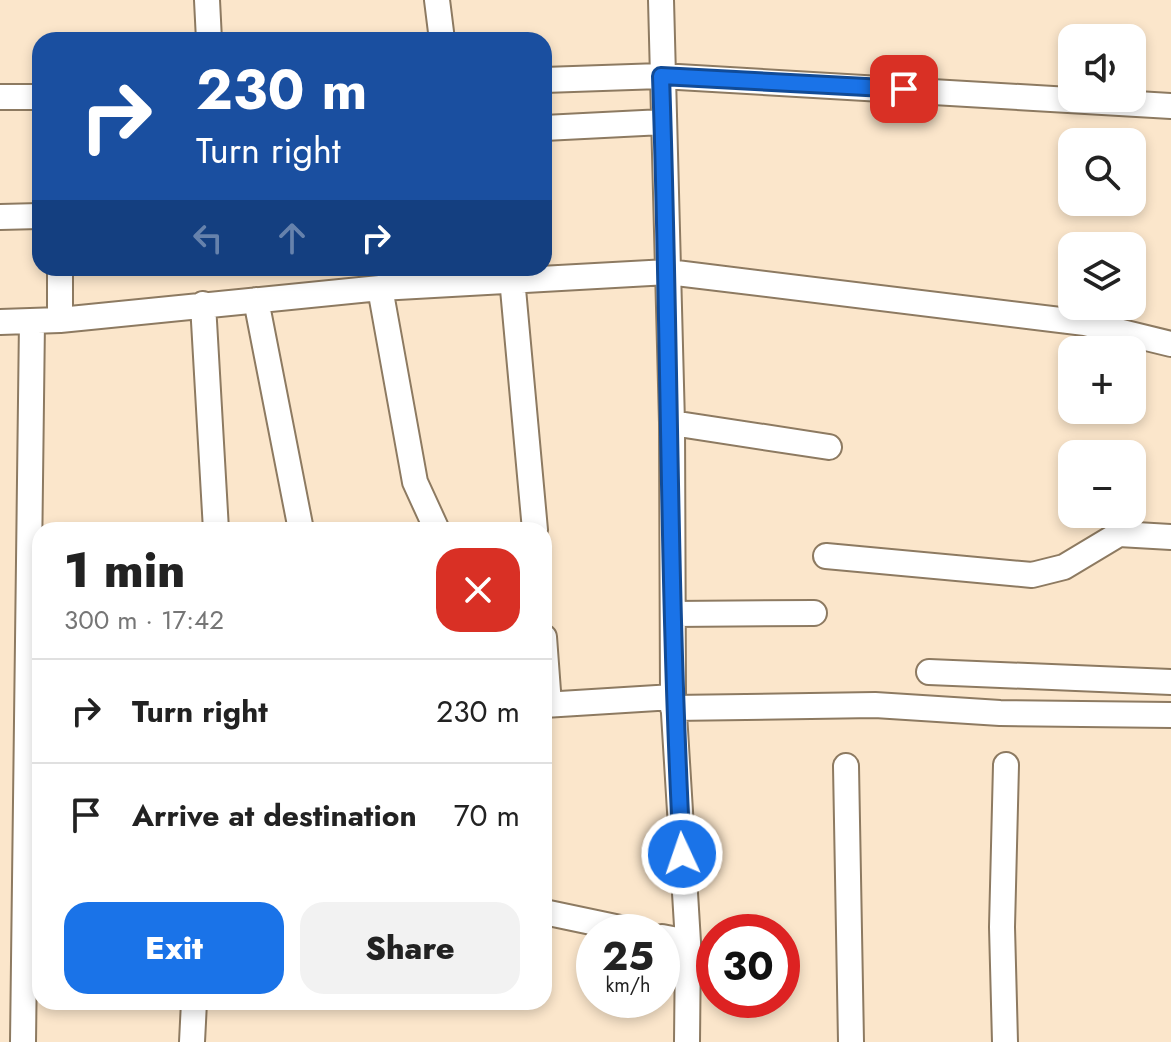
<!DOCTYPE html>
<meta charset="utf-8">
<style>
:root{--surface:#fff;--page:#f2f2f2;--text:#222;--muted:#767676;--line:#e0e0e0;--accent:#1a73e8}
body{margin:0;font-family:Jost,sans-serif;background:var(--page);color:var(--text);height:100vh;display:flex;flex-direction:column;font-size:30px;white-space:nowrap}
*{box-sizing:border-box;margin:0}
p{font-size:26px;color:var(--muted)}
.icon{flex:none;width:44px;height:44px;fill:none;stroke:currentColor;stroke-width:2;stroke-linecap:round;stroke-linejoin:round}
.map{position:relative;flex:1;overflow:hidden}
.drawer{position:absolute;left:32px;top:522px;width:520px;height:488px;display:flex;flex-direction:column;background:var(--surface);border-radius:24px;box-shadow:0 4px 12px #0003}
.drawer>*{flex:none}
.banner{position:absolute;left:32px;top:32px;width:520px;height:244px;border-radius:24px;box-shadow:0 4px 12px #0003;background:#1a4fa0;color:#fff;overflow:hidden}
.tools{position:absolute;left:1058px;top:24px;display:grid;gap:16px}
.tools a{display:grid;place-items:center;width:88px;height:88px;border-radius:16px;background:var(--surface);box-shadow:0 4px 12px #0003;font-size:40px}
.speed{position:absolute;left:576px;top:914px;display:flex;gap:16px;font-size:40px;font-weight:700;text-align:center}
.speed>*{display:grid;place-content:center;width:104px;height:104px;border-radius:50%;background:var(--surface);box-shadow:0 4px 12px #0003;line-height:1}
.speed small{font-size:20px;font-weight:400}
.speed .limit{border:12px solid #d22;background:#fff;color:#111}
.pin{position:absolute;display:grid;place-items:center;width:68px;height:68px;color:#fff;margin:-34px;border-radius:16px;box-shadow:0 4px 12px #0006}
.me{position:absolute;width:88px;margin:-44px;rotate:357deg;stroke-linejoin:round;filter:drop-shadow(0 0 6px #0008)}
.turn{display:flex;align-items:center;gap:28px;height:168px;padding:0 32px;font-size:36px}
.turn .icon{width:104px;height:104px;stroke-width:2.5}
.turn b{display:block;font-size:56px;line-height:68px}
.lanes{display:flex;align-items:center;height:76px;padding:0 32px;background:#0003;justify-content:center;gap:40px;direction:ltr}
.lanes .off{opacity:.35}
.round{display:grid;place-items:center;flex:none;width:84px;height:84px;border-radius:24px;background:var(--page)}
.headline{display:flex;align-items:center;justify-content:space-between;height:136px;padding:0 32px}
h1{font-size:48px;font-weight:800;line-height:60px}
.action{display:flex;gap:16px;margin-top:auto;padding:16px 32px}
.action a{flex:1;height:92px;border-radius:24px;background:var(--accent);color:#fff;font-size:32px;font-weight:800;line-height:92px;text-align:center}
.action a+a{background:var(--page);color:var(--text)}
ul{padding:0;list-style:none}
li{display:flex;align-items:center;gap:24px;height:104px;padding:0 32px;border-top:2px solid var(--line)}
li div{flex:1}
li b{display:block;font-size:30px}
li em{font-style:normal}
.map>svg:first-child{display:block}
</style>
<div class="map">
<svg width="1171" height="1042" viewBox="0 0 1171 1042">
<rect width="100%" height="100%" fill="#fbe6cb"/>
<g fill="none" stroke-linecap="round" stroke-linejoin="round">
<defs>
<path id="minor" d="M207 0 209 40
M437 0 442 40
M661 0 672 423 673 697 688 942 687 1042
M544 80 661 76 1171 106
M0 97H40
M544 128 663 122
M0 217 40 216
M512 278 535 530
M380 288 415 482 437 530
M256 300 301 530
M203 304 216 530
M60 320V268
M0 322 60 320 380 288 668 272 1085 323 1171 344
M672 423 829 447
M826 556 1032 575 1064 567 1119 534 1171 537
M673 614 814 613
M544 637 549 705
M929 672 1171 682
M544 705 673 697
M673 708 875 705 1000 713 1171 715
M846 766 851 1042
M544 912 639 932
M662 937 688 942
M23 1042 32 321
M192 1042 194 1002
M1005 1042 1002 927 1006 765"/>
</defs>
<use href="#minor" stroke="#8d7a61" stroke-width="28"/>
<use href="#minor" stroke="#fff" stroke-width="24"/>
</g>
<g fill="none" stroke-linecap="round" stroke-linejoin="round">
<defs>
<path id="route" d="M682 854C668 595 670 335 661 76L904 89"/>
</defs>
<use href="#route" stroke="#114b97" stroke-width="20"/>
<use href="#route" stroke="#1a73e8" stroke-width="14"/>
</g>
</svg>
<div class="tools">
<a><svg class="icon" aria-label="sound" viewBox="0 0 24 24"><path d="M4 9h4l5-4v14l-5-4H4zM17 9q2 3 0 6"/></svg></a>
<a><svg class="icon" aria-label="search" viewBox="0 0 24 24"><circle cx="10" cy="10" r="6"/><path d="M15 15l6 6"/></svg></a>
<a><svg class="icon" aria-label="layers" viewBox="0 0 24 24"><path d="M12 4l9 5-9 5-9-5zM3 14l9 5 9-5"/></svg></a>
<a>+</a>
<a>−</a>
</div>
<div class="speed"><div>25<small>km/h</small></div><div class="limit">30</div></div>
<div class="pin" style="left:904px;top:89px;background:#d93025"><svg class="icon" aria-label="arrive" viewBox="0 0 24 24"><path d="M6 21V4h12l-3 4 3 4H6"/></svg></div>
<svg class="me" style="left:682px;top:854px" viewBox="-20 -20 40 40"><circle r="17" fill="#1a73e8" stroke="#fff" stroke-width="3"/><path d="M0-11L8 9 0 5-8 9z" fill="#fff"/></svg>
<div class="banner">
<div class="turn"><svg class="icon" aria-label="right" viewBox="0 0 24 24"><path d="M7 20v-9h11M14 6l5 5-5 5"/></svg><div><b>230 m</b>Turn right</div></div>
<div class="lanes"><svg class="icon off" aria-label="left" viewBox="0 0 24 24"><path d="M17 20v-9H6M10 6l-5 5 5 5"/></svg><svg class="icon off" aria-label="ahead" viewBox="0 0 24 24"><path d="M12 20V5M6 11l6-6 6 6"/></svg><svg class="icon" aria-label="right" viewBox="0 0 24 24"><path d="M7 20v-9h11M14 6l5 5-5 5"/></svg></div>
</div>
<section class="drawer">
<div class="headline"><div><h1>1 min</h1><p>300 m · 17:42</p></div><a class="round" style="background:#d93025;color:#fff"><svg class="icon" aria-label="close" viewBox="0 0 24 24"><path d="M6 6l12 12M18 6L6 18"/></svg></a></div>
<ul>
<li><svg class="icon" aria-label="right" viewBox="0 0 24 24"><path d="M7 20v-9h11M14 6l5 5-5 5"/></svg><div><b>Turn right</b></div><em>230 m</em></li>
<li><svg class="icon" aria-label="arrive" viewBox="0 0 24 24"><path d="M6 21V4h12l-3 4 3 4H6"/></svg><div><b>Arrive at destination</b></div><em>70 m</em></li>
</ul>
<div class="action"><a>Exit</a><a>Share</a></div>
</section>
</div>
